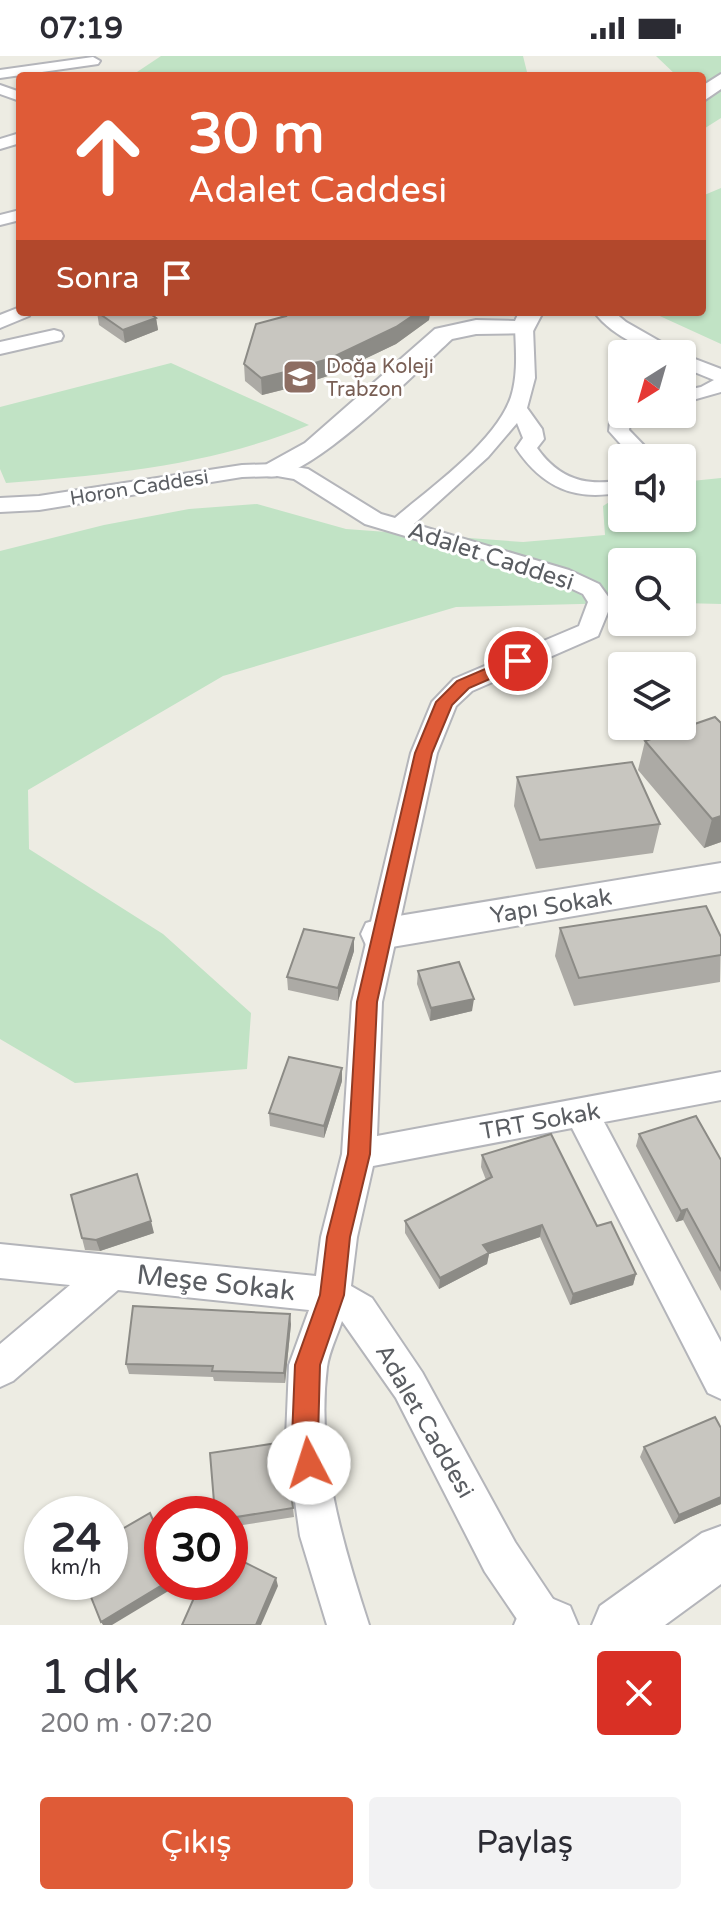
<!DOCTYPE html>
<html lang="tr">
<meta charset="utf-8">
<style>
:root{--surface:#fff;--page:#f2f2f3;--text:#2b2b33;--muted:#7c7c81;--accent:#df5b37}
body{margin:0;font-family:"Varela Round",sans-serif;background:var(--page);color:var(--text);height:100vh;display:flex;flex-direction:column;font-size:30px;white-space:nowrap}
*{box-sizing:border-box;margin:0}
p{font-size:26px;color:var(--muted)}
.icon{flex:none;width:44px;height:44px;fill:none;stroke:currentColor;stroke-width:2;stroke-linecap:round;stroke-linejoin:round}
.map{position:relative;height:1569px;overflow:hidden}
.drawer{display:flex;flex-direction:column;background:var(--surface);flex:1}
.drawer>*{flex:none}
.hud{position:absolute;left:16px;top:16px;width:690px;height:244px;border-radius:8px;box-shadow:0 2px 6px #0004;background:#df5b37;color:#fff;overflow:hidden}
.needle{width:52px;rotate:217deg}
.fabs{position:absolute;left:608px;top:284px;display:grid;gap:16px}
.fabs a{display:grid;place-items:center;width:88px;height:88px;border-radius:8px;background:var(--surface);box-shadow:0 2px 6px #0004;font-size:40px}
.speed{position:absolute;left:24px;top:1440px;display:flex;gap:16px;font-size:40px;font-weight:700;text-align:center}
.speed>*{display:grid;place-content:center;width:104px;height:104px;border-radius:50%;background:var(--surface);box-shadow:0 2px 6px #0004;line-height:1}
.speed small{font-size:20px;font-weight:400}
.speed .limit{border:12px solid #d22;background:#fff;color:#111}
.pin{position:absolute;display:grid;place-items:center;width:68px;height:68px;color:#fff;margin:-34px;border:4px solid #fff;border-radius:50%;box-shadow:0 2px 8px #0007}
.me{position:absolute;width:88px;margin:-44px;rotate:355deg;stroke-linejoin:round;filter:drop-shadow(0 0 6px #0008)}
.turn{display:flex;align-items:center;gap:28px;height:168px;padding:0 40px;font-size:36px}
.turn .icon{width:104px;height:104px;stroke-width:2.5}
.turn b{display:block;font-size:56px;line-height:68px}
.then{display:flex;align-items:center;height:76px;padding:0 40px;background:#0003;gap:16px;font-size:30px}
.round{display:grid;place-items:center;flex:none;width:84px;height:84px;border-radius:8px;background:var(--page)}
.overview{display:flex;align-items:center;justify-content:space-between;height:136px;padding:0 40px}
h1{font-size:48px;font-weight:600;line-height:60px}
.cta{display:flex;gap:16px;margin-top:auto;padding:16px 40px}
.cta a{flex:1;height:92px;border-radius:8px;background:var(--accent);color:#fff;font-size:32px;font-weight:600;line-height:92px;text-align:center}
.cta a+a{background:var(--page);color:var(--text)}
.status{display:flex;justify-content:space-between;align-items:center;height:56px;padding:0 40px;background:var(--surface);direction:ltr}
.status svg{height:22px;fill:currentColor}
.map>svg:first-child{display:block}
</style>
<div class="status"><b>07:19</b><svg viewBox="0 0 49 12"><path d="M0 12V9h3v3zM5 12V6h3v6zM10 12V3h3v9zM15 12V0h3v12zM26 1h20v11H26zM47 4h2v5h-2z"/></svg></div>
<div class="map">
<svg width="721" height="1569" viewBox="0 0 721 1569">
<rect width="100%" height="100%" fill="#edece3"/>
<path fill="#c1e3c5" d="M161 0H523L528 20H131Z
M656 0H721V62L702 74V20H677Z
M721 132V288L651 256H702V140Z
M171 307 309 369C213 409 109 419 6 427L0 413V351Z
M721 422V548L682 547V506H622V547L456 551 223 620 28 734 29 793 163 878 251 957 247 1013 75 1027 0 983V495L104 469 189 453 257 448 346 473 523 486 605 479 603 450 622 438V462H682V426Z"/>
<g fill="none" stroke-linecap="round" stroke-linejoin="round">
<defs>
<path id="minor" d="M93 1 100 5 98 8 0 22V14Z
M0 29 20 36V45L0 38Z
M20 77V87L0 93V83Z
M20 154V164L0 169V159Z
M20 251V256H31L29 260 0 272V259Z
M594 256H614L626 266 682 298C650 298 614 282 594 256Z
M524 266 533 272 535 322 527 352 542 373 544 383 537 392C559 423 586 431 622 424V436C575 446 542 431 516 392L523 382 517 367 488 401 414 468 569 514 599 528 612 546 598 580 472 635 456 650 437 697 382 946 377 1080 721 1016V1044L604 1066 721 1286V1343L708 1337 572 1072 373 1110 357 1181 351 1230 372 1242 422 1316 515 1486 559 1552 565 1567 521 1569 485 1516 396 1342 342 1265C337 1280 329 1296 327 1311 316 1400 342 1486 369 1569H327L300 1480 286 1382 289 1309 309 1254 118 1234 13 1325 0 1331V1288L70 1229 0 1222V1188L316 1220 321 1181 342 1098 352 946 411 697 432 646 454 623 579 570 588 546 583 538 553 524 365 468 294 423 277 420 242 421 39 454 0 456V442L39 440 242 409 277 408 308 413 381 458 395 462C430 432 496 386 511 341 518 319 516 295 515 272Z
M54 274 61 276 63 280 61 284 0 298V286Z
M682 298 721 313V336L682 347V335L701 331 714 324 682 311Z
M622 356 642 358 630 368 629 374 656 402H633L609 375 610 366Z"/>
<path id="tertiary" d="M721 18V33L702 46V30Z
M519 256H543L532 277 476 278 452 283C420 312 306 429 267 420L263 414 267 408 305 387 435 273 476 264 515 265Z
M721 807V835L380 893 366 889 361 878 366 867 380 863Z
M721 1470V1528L665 1569H592L600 1550 702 1477Z
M541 1542H551L570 1550 578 1569H514L522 1550Z"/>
</defs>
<use href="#minor" stroke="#b4b5ba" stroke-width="4"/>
<use href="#tertiary" stroke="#b4b5ba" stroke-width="4"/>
<use href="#minor" fill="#fff" fill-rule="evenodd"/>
<use href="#tertiary" fill="#fff" fill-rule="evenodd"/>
</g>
<path fill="#acaaa5" d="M97 256 156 262 158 274 125 287 99 269Z
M279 256H430L429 264 396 288 331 319 290 332 262 339 245 325 244 308 281 262Z
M721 667V786L704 792 638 714 645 685Z
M517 721 660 768 653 797 536 813 514 750Z
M560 872 721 881 720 926 574 950 555 900Z
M354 882V895L338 945 288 934 287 921Z
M418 915 472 955 430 965 417 928Z
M342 1025 324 1082 270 1070 269 1057Z
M639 1078 721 1104V1235L683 1164 676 1166 636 1090Z
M482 1099 597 1170 636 1218 633 1229 570 1249 540 1181 489 1198 487 1208 439 1233 405 1177V1165L486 1124 481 1111Z
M154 1177 100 1195 85 1194 82 1182Z
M291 1268 285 1327 214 1325 213 1321 129 1318 126 1308Z
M721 1372V1448L674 1468 640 1401 644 1391Z
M293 1452 294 1461 230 1471V1458Z"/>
<path fill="#8c8b86" d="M418 256H430L429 264 396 288 331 319 290 332 262 339 261 322Z
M156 262 158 274 125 287 123 274Z
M721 760V786L704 792 712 763Z
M354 882V895L338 945V932Z
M474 943 472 955 430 965 431 952Z
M342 1012V1025L324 1082V1070Z
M687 1153 683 1164 676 1166 681 1155Z
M151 1165 154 1177 100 1195 96 1184Z
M542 1169 540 1181 489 1198 487 1208 439 1233 440 1222 483 1189Z
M636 1218 633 1229 570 1249 573 1238Z
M290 1258 291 1268 285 1327 284 1317Z
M721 1441V1448L674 1468 679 1459Z
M276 1522 278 1530 261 1569H256Z
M167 1526H180V1528L112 1569H103L101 1566Z"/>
<path fill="#c8c6c0" stroke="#8c8b86" stroke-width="2" d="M97 256H148L156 262 123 274Z
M284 256H418L396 271 331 302 289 315 261 322 244 308 256 268 286 260Z
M715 661 721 667V760L712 763 645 685Z
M632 706 660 768 540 784 517 721Z
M706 850 721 881V899L579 922 560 872Z
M304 873 354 882 338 932 287 921Z
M459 906 474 943 431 952 418 915Z
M289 1001 342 1012 324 1070 269 1057Z
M696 1060 721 1104V1215L687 1153 681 1155 639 1078Z
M551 1078 597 1170 611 1166 636 1218 573 1238 542 1169 483 1189 489 1197 440 1222 405 1165 492 1121 482 1099Z
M137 1118 151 1165 96 1184 82 1182 71 1139Z
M133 1250 290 1258 284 1317 212 1315 213 1310 126 1308Z
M715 1361 721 1372V1441L679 1459 644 1391Z
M284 1386 293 1452 230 1462V1458H215L210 1397Z
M150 1457 162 1485V1526H167L101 1566 85 1526H110V1480Z
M230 1499 276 1522 256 1569H182L201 1526H230Z"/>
<path fill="#df5b37" stroke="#913b24" stroke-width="2" d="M518 599 524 601V608L469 632 452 649 432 697 377 946 370 1098 350 1181 344 1239 320 1309 318 1382 322 1407 318 1416 309 1419 300 1416 292 1382 295 1309 320 1239 327 1181 348 1098 357 946 415 697 436 646 457 625Z"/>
<defs>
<symbol id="school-square" viewBox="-11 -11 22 22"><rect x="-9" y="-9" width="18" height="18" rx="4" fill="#8d6e63" stroke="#fff"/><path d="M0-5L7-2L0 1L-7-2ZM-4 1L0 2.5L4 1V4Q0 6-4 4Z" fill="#fff"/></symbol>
</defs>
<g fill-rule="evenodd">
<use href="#school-square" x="280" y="301" width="40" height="40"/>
</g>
<g text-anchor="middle" stroke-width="6" stroke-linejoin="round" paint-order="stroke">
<g font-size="20" fill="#785e54" stroke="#fff" text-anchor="start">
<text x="326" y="317">Doğa Koleji<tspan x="326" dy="23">Trabzon</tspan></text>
</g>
<g font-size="20" fill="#5b5e63" stroke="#fff">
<text transform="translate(139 431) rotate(-9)" y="7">Horon Caddesi</text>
</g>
<g font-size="24" fill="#5b5e63" stroke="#fff">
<text transform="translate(491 500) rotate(18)" y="8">Adalet Caddesi</text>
<text transform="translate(551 850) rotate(-9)" y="8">Yapı Sokak</text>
<text transform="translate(540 1065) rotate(-10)" y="8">TRT Sokak</text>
<text transform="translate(425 1365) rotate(60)" y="8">Adalet Caddesi</text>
</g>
<g font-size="28" fill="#5b5e63" stroke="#fff">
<text transform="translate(216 1226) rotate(6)" y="10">Meşe Sokak</text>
</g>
</g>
</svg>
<div class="fabs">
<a><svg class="needle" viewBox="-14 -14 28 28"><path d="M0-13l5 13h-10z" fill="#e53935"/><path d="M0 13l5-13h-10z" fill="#7c7c81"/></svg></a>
<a><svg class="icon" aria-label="sound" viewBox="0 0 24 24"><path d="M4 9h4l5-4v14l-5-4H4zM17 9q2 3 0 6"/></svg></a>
<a><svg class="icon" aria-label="search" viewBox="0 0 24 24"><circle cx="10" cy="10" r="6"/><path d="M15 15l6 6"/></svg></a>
<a><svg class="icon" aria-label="layers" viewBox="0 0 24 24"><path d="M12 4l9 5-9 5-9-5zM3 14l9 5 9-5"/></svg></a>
</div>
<div class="speed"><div>24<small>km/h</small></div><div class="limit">30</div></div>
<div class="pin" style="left:518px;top:605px;background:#d93025"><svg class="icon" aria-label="arrive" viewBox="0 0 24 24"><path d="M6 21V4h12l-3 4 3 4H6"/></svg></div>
<svg class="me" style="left:309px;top:1407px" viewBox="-20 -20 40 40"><circle r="19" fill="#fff"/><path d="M0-13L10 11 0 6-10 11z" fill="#df5b37"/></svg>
<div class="hud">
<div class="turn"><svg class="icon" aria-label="ahead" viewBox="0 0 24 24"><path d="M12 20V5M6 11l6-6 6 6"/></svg><div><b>30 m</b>Adalet Caddesi</div></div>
<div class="then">Sonra<svg class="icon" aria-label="arrive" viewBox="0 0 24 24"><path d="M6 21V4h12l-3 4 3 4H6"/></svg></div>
</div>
</div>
<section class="drawer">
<div class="overview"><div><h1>1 dk</h1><p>200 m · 07:20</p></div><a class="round" style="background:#d93025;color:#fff"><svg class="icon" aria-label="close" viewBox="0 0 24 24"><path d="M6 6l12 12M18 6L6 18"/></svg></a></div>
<div class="cta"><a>Çıkış</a><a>Paylaş</a></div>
</section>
